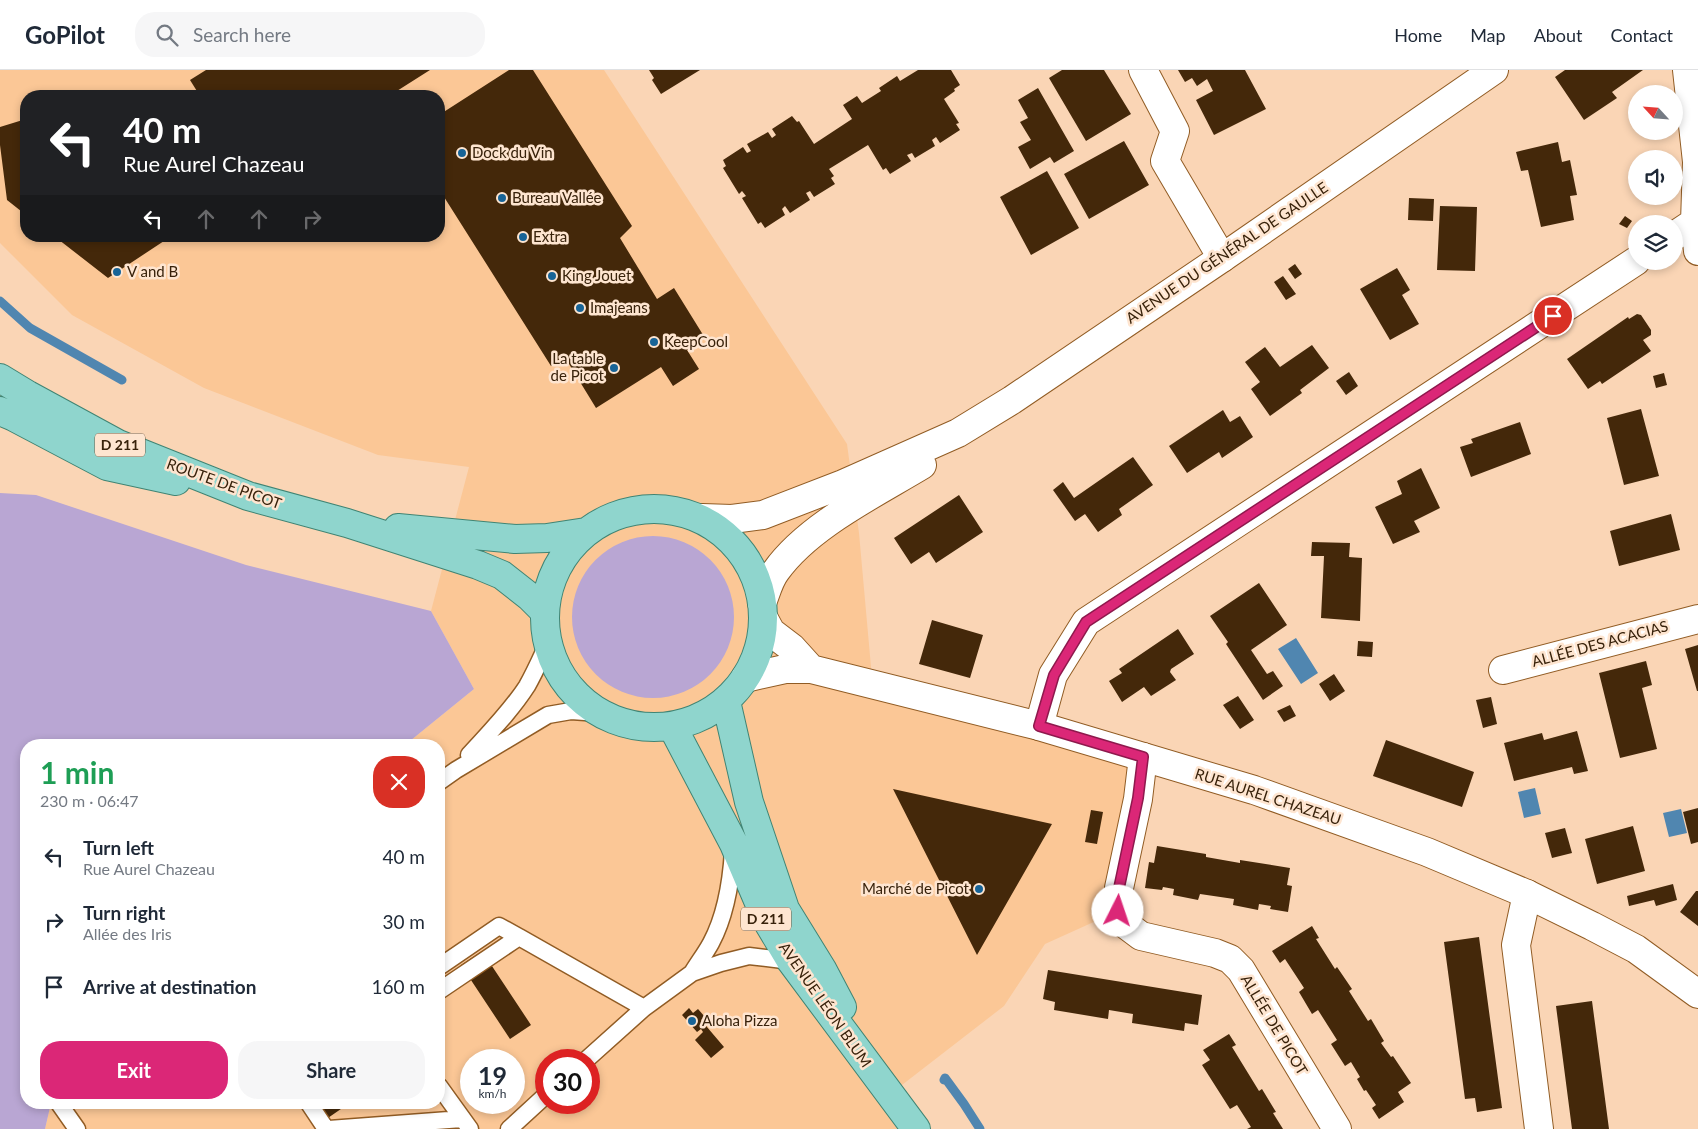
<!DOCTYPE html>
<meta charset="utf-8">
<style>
:root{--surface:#fff;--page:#f6f6f7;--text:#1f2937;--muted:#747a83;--line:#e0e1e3;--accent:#db2777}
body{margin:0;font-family:Lato,sans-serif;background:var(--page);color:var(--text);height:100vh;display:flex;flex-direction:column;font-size:19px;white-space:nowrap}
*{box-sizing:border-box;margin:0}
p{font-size:16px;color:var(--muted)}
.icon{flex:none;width:28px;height:28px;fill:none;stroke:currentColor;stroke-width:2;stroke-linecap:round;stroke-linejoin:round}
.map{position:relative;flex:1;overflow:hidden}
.side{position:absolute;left:20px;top:669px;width:425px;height:370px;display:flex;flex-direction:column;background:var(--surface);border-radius:20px;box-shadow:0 2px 8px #0003}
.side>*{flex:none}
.guide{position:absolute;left:20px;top:20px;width:425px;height:152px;border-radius:20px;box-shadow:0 2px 8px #0003;background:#202124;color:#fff;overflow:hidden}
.needle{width:32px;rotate:296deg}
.controls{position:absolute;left:1628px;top:15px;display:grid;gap:10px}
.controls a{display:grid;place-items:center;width:55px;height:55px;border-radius:50%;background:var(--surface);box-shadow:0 2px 8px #0003;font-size:25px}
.speed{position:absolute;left:460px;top:979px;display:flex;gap:10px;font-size:25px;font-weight:700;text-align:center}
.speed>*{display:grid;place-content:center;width:65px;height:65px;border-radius:50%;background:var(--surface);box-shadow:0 2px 8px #0003;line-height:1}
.speed small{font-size:12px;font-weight:400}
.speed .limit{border:8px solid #d22;background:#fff;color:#111}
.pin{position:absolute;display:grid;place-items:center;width:42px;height:42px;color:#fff;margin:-21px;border:2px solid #fff;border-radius:50%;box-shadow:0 1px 5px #0007}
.me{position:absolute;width:55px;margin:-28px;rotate:4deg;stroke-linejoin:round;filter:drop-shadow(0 0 4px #0008)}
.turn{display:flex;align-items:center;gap:18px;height:105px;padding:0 20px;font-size:22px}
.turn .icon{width:65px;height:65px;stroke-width:2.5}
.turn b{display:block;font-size:35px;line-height:42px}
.lanes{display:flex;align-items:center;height:48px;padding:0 20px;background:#0003;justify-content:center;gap:25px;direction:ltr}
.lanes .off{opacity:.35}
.round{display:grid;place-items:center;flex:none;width:52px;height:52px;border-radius:20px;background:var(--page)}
.head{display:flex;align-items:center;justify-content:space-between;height:85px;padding:0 20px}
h1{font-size:30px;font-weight:700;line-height:38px;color:#1e9e55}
.button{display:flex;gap:10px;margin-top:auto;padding:10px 20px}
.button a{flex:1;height:58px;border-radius:20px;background:var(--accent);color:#fff;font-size:20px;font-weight:700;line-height:58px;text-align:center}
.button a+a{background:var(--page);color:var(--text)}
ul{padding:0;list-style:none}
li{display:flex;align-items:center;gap:15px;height:65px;padding:0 20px}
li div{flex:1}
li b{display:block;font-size:19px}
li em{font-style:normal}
header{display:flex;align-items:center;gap:30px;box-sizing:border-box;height:70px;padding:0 25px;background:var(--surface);border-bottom:1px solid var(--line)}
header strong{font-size:24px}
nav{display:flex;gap:28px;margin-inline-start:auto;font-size:18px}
.search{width:350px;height:45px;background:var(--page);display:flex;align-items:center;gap:12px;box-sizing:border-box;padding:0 18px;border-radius:20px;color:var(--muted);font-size:19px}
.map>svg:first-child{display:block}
</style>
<header>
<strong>GoPilot</strong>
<div class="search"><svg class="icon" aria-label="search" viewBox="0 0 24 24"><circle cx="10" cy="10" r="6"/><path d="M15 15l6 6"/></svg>Search here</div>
<nav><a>Home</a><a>Map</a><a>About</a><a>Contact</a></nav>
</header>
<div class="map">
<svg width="1698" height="1059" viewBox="0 0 1698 1059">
<rect width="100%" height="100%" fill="#fad5b5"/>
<path fill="#fbc796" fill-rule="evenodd" d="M0 0H604L847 374 859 463 872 608 1143 687 1118 841 1045 874 1004 936 889 1025 916 1059H45L51 1033 439 1032V675H405L474 619 431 541 469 397 378 385 204 318 72 245 0 173ZM26 26H439V166H26ZM471 990H514V1032H471ZM546 990H589V1032H546Z"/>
<path fill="#b9a6d3" d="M0 423 36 425 246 495 431 541 474 619 405 675H26V1032L51 1033 45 1059H0Z
M572 547a81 81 0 1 1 162 0a81 81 0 1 1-162 0Z"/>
<path fill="#5086b0" d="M1296 568 1318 603 1301 614 1278 579Z
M1535 718 1541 744 1524 748 1518 722Z
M1681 739 1687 763 1669 767 1663 743Z"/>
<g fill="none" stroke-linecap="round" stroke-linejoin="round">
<path stroke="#5086b0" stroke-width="9" d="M0 231 30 258 122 310
M944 1010 945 1008 964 1034 980 1059"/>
</g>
<path fill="#44280a" d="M206 0H430L389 26H200L190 10Z
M509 0H533L632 156 620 168 657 229 674 218 705 268 687 280 699 299 673 316 661 297 596 338 566 289 551 296 439 119V45Z
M649 0H700L661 24 652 10 654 8Z
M918 0H951L960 15 954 19 955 21 944 29 959 53 956 54 960 60 940 73 936 67 932 70 935 76 915 88 912 83 907 85 911 91 890 104 886 98 883 100 868 75 829 99 834 106 831 108 835 114 814 127 810 121 806 123 810 130 790 143 785 136 782 139 785 145 765 158 761 152 758 154 742 128 746 126 742 121 739 124 723 98 726 96 723 90 743 77 747 83 751 81 747 74 768 62 772 68 776 65 772 59 792 46 797 52 799 51 814 74 852 49 843 35 857 26 862 33 881 21 879 18 897 6 900 11Z
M1062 0H1104L1131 44 1086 71 1049 8Z
M1178 0H1245L1266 39 1214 65 1196 30 1213 21 1207 9 1197 16 1192 8 1185 12Z
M1565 0H1643L1612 22 1617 28 1584 50 1555 7Z
M1038 18 1074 81 1054 93 1050 87 1030 99 1018 77 1031 70 1020 52 1028 48 1018 30Z
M26 49V145L7 130 0 75V57Z
M1124 71 1149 115 1089 149 1064 104Z
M1558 72 1562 92 1570 90 1577 125 1570 126 1574 150 1541 157 1528 100 1521 101 1516 82Z
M1047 101 1079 158 1031 185 1000 127Z
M1409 128 1434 129 1433 151 1408 150Z
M1440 136 1477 137 1475 201 1437 200Z
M1625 146 1632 151 1627 158 1619 154Z
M54 166H165L167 169 108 208Z
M1295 194 1302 204 1295 209 1288 199Z
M1397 198 1410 220 1402 225 1419 254 1390 270 1360 219Z
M1283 206 1296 224 1286 230 1274 212Z
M1637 244 1641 245 1651 260V265L1643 270 1651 281 1602 314 1600 311 1588 319 1567 289 1628 247 1629 249Z
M1312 275 1329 298 1300 320 1302 323 1270 346 1251 319 1260 312 1245 292 1265 277 1280 297Z
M1349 302 1358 316 1346 325 1336 311Z
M1664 303 1667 315 1656 318 1653 306Z
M1641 339 1659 406 1624 415 1607 348Z
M1223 340 1230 352 1240 346 1253 367 1222 388 1219 382 1187 403 1169 376Z
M1520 352 1531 384 1471 407 1460 377 1473 373 1471 369Z
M1133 387 1153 415 1119 439 1122 445 1098 462 1085 444 1075 451 1053 420 1063 412 1074 428Z
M1421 398 1440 438 1414 451 1420 462 1393 474 1375 437 1402 424 1397 411Z
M959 425 983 462 936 493 929 482 911 494 894 468Z
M1671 444 1680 480 1619 496 1610 461Z
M1312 472 1350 473 1349 487 1362 488 1360 551 1321 548 1324 486H1311Z
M1259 513 1287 555 1251 580 1267 604 1273 601 1283 616 1263 630 1226 574 1228 572 1210 546Z
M932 550 983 565 970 608 919 594Z
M1178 559 1194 584 1171 599 1170 602 1176 610 1151 626 1144 617 1122 632 1109 611 1122 603 1119 599Z
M1358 571 1373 572 1372 587 1357 586Z
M1698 575V621H1697L1685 579Z
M1646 591 1652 615 1642 618 1657 679 1620 688 1599 603Z
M1334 604 1345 621 1330 631 1319 614Z
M1238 626 1254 650 1240 659 1223 635Z
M1491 627 1497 654 1483 658 1476 630Z
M1290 635 1296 646 1284 652 1277 641Z
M1577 661 1588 701 1574 704 1572 697 1514 711 1504 673 1542 663 1544 670Z
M1386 670 1474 702 1462 737 1373 706Z
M893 719 1052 754 977 885Z
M1698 738V772L1691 774 1683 742Z
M1091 740 1103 742 1097 774 1085 772Z
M1633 756 1645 801 1597 814 1585 769Z
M1565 758 1572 783 1552 788 1545 763Z
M1157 776 1206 784V787L1240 793V790L1290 798 1287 815 1292 816 1288 842 1270 839 1271 836 1259 834 1258 840 1233 835 1234 829 1200 824 1198 830 1173 825 1174 819 1163 817 1162 820 1145 818 1149 792 1154 793Z
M1673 814 1677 830 1656 836 1654 830 1629 836 1627 826Z
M1696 821H1698V856L1680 842Z
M1312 856 1319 868 1316 869 1335 899 1337 897 1352 919 1349 921 1368 951 1371 949 1384 971 1381 973 1391 987 1393 986 1411 1013 1398 1022 1404 1032 1379 1049 1372 1038 1376 1035 1366 1020 1364 1021 1357 1009 1360 1007 1351 992 1345 996 1331 974 1337 970 1318 940 1312 944 1299 922 1304 918 1285 889 1280 893 1272 881Z
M1479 867 1502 1038 1477 1042 1475 1028 1465 1029 1444 872Z
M482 881 531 955 510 969 461 895Z
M1048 900 1202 925 1198 955 1185 953 1184 961 1132 953 1133 944 1109 940 1108 949 1054 940 1055 932 1043 929Z
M1592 931 1609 1059H1572L1556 936Z
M689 938 693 943 698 939 705 947 701 950 724 977 711 988 695 970 703 962 701 959 697 962 682 945Z
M1229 964 1236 975 1232 977 1259 1021 1262 1019 1276 1042 1273 1043 1283 1059H1247L1251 1057 1237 1035 1230 1039 1202 995 1210 990 1203 980Z
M314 1032H351L325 1050Z"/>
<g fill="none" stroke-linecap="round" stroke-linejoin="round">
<defs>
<path id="service" d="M469 685C489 663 511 641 527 616 535 602 541 588 548 573
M439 712 456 700 548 645 571 641 599 643
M439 897 499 856 519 867
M692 903C698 893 705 884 711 873 726 845 731 813 733 781
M439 921 519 867 644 938
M586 990 644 938 692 903 721 893 749 886 791 891
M439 1016 470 1059
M58 1032 77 1059
M308 1032 326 1059
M329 1059 462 1049
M509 1059 546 1025"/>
<path id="minor" d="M1143 0 1175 61 1165 91 1222 188
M1687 0 1697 92 1695 152 1698 181
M1674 166 1695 152
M1503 600 1698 549
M1039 656 1053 605 1086 552 1636 191
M1143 687 1138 729 1119 818 1118 841 1125 854 1141 866 1215 883 1230 889 1241 900 1337 1059
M1527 824 1516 875 1539 1059"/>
<path id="tertiary" d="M764 549 771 562 792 578 811 599
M745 608 785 599H811L1039 656 1254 720 1427 782 1527 824 1592 856 1636 879 1698 924"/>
<path id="secondary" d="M702 448 732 449 763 445 843 414 958 363 1012 330 1222 188 1494 0
M762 533C766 523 769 510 776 501 808 456 874 424 922 395"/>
<path id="primary" d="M0 308 28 325 118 374 248 426 347 453 478 495 502 505 530 527 545 542
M0 341 14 347 107 396 176 411
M545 548a109 109 0 1 1 218 0a109 109 0 1 1-218 0Z
M398 458 515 469 547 468 586 462
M726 631 749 732 785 839 822 899 842 937
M672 656 734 774 766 849 791 891 916 1059"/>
</defs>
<use href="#service" stroke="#915c24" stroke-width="19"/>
<use href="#minor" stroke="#915c24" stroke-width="30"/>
<use href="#tertiary" stroke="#915c24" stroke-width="30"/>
<use href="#secondary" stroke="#915c24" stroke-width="30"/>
<use href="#primary" stroke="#408473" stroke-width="30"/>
<use href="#service" stroke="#fff" stroke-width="16"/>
<use href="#minor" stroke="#fff" stroke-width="28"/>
<use href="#tertiary" stroke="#fff" stroke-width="28"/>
<use href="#secondary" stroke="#fff" stroke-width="28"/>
<use href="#primary" stroke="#8fd5cd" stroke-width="28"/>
</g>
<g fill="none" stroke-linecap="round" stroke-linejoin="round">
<defs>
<path id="route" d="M1118 841 1119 818 1138 728 1143 687 1039 656 1054 605 1086 552 1553 246"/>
</defs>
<use href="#route" stroke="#8e194d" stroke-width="12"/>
<use href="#route" stroke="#db2777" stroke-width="9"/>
</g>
<g fill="#186497" stroke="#fee5d0" stroke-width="2">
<circle cx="462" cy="83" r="5"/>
<circle cx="502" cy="128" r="5"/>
<circle cx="523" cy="167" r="5"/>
<circle cx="117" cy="202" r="5"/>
<circle cx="552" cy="206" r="5"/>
<circle cx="580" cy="238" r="5"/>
<circle cx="654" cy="272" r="5"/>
<circle cx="614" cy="298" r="5"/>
<circle cx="979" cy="819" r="5"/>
<circle cx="692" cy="951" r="5"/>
</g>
<g text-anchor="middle" stroke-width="5" stroke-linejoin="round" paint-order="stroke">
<g fill="#fee5d0" stroke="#735c46" stroke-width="1">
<rect x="95" y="363.5" width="50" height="23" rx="4"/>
<rect x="741" y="837.5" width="50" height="23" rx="4"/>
</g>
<g font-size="14" font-weight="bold" fill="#38220b">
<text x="120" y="380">D 211</text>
<text x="766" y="854">D 211</text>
</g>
<g font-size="15" fill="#38220b" stroke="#fee5d0" text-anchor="start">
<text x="472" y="88">Dock du Vin</text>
<text x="512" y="133">Bureau Vallée</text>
<text x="533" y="172">Extra</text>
<text x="127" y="207">V and B</text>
<text x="562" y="211">King Jouet</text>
<text x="590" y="243">Imajeans</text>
<text x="664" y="277">KeepCool</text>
<text x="604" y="294" text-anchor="end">La table<tspan x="604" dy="17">de Picot</tspan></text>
<text x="969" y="824" text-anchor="end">Marché de Picot</text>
<text x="702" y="956">Aloha Pizza</text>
</g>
<g font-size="15" fill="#38220b" stroke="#fee5d0">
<text transform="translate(1227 183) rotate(-34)" y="5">AVENUE DU GÉNÉRAL DE GAULLE</text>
<text transform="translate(224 414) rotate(20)" y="5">ROUTE DE PICOT</text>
<text transform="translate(1600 574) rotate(-15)" y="5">ALLÉE DES ACACIAS</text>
<text transform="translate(1268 727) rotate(18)" y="5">RUE AUREL CHAZEAU</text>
<text transform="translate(825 935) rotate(55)" y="5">AVENUE LÉON BLUM</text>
<text transform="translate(1274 955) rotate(59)" y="5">ALLÉE DE PICOT</text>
</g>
</g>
</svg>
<div class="controls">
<a><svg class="needle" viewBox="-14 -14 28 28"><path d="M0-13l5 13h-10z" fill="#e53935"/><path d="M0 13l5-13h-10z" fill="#747a83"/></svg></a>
<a><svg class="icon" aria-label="sound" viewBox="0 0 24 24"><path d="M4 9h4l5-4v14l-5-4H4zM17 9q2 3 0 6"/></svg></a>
<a><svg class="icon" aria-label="layers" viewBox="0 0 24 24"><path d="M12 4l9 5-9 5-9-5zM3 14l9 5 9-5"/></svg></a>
</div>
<div class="speed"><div>19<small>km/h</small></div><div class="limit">30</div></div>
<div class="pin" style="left:1553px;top:246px;background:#d93025"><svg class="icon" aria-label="arrive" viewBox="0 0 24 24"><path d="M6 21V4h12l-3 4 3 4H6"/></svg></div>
<svg class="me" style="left:1118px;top:841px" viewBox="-20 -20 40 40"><circle r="19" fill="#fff"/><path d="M0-13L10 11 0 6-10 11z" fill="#db2777"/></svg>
<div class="guide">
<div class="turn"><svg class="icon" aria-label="left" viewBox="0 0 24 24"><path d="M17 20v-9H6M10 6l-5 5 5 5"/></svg><div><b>40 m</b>Rue Aurel Chazeau</div></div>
<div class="lanes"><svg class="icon" aria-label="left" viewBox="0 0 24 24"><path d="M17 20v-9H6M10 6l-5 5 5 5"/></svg><svg class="icon off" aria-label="ahead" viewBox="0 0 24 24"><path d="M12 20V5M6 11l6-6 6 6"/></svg><svg class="icon off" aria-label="ahead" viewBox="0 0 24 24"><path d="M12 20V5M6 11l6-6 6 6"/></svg><svg class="icon off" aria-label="right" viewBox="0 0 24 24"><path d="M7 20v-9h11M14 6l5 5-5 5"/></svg></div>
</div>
<section class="side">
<div class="head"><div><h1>1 min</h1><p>230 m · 06:47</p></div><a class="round" style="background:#d93025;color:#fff"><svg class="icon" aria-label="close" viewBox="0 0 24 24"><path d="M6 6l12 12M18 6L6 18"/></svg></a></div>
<ul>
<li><svg class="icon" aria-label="left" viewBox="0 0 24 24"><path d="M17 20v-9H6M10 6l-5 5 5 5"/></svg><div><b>Turn left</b><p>Rue Aurel Chazeau</p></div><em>40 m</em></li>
<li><svg class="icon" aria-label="right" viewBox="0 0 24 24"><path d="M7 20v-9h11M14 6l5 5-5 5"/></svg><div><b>Turn right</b><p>Allée des Iris</p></div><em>30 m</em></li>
<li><svg class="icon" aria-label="arrive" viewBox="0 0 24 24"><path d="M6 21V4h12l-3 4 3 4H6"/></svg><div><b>Arrive at destination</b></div><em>160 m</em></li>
</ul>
<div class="button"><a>Exit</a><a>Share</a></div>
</section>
</div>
